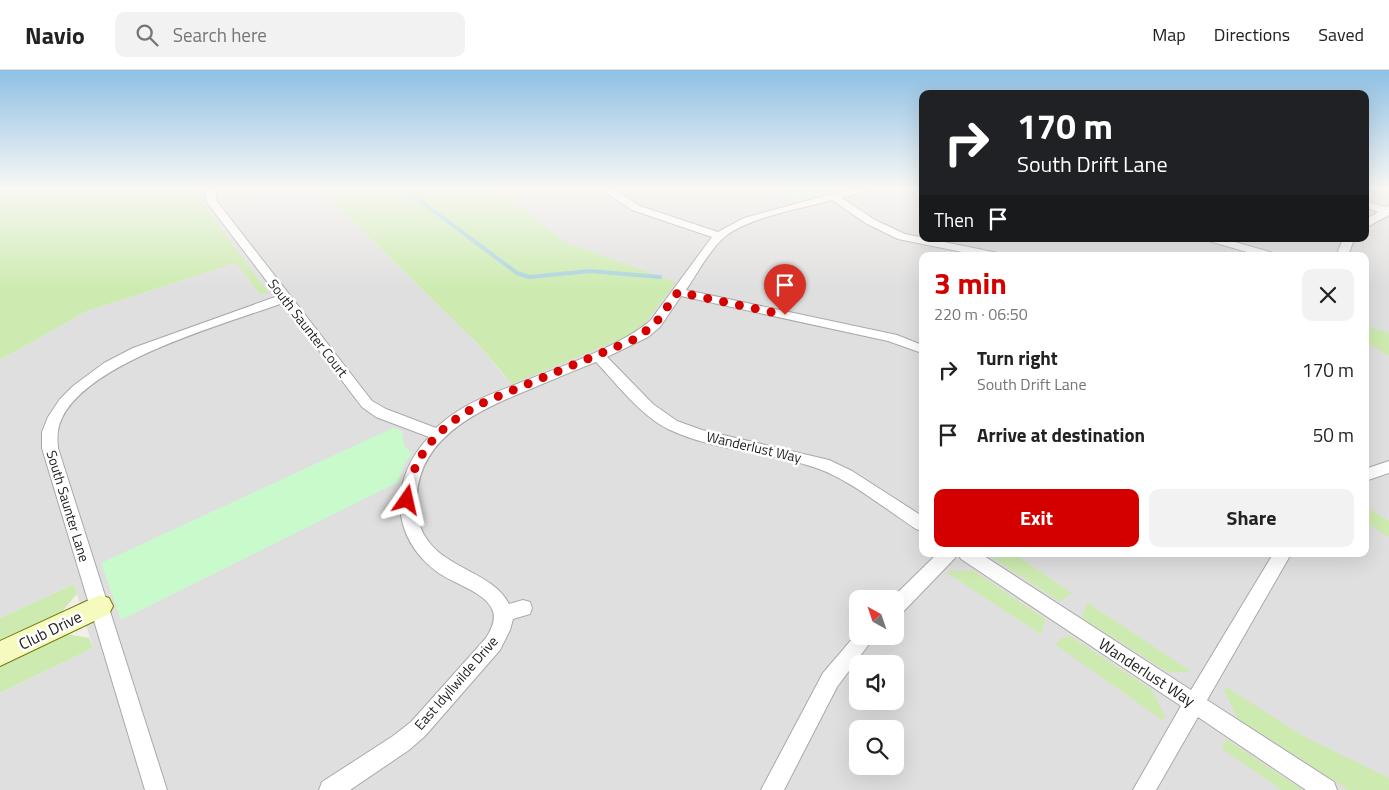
<!DOCTYPE html>
<meta charset="utf-8">
<style>
:root{--surface:#fff;--page:#f2f2f2;--text:#222;--muted:#767676;--line:#e0e0e0;--accent:#d40000}
body{margin:0;font-family:"Titillium Web",sans-serif;background:var(--page);color:var(--text);height:100vh;display:flex;flex-direction:column;font-size:19px;white-space:nowrap}
*{box-sizing:border-box;margin:0}
p{font-size:16px;color:var(--muted)}
.icon{flex:none;width:28px;height:28px;fill:none;stroke:currentColor;stroke-width:2;stroke-linecap:round;stroke-linejoin:round}
.map{position:relative;flex:1;overflow:hidden}
.drawer{position:absolute;left:919px;top:182px;width:450px;height:305px;display:flex;flex-direction:column;background:var(--surface);border-radius:10px;box-shadow:0 5px 20px #0002}
.drawer>*{flex:none}
.guide{position:absolute;left:919px;top:20px;width:450px;height:152px;border-radius:10px;box-shadow:0 5px 20px #0002;background:#202124;color:#fff;overflow:hidden}
.needle{width:32px;rotate:320deg}
.fabs{position:absolute;left:849px;top:520px;display:grid;gap:10px}
.fabs a{display:grid;place-items:center;width:55px;height:55px;border-radius:10px;background:var(--surface);box-shadow:0 5px 20px #0002;font-size:25px}
.pin{position:absolute;display:grid;place-items:center;width:42px;height:42px;color:#fff;margin:-51px -21px;border-radius:50% 50% 50% 0;rotate:-45deg;box-shadow:0 0 5px #0007}
.pin .icon{rotate:45deg}
.me{position:absolute;width:55px;margin:-28px;rotate:11deg;stroke-linejoin:round;filter:drop-shadow(0 0 4px #0008)}
.turn{display:flex;align-items:center;gap:18px;height:105px;padding:0 15px;font-size:22px}
.turn .icon{width:65px;height:65px;stroke-width:2.5}
.turn b{display:block;font-size:35px;line-height:42px}
.then{display:flex;align-items:center;height:48px;padding:0 15px;background:#0003;gap:10px;font-size:19px}
.round{display:grid;place-items:center;flex:none;width:52px;height:52px;border-radius:10px;background:var(--page)}
.summary{display:flex;align-items:center;justify-content:space-between;height:85px;padding:0 15px}
h1{font-size:30px;font-weight:700;line-height:38px;color:var(--accent)}
.action{display:flex;gap:10px;margin-top:auto;padding:10px 15px}
.action a{flex:1;height:58px;border-radius:10px;background:var(--accent);color:#fff;font-size:20px;font-weight:700;line-height:58px;text-align:center}
.action a+a{background:var(--page);color:var(--text)}
ul{padding:0;list-style:none}
li{display:flex;align-items:center;gap:15px;height:65px;padding:0 15px}
li div{flex:1}
li b{display:block;font-size:19px}
li em{font-style:normal}
header{display:flex;align-items:center;gap:30px;box-sizing:border-box;height:70px;padding:0 25px;background:var(--surface);border-bottom:1px solid var(--line)}
header strong{font-size:24px}
nav{display:flex;gap:28px;margin-inline-start:auto;font-size:18px}
.search{width:350px;height:45px;background:var(--page);display:flex;align-items:center;gap:12px;box-sizing:border-box;padding:0 18px;border-radius:10px;color:var(--muted);font-size:19px}
.map>svg:first-child{display:block}
</style>
<header>
<strong>Navio</strong>
<div class="search"><svg class="icon" aria-label="search" viewBox="0 0 24 24"><circle cx="10" cy="10" r="6"/><path d="M15 15l6 6"/></svg>Search here</div>
<nav><a>Map</a><a>Directions</a><a>Saved</a></nav>
</header>
<div class="map">
<svg width="1389" height="720" viewBox="0 0 1389 720">
<rect width="100%" height="100%" fill="#f2efe9"/>
<path fill="#e0dfdf" fill-rule="evenodd" d="M196 118H319L477 273 507 309 669 210 567 173 495 118H922V169H1365V118H1389V720H0V623L93 578 74 514 0 548V290L87 241 236 193 194 134ZM922 186H1365V484H922ZM858 529H895V566H858ZM858 594H895V631H858ZM858 659H895V696H858Z"/>
<path fill="#cdebb0" d="M0 118H203L201 129 203 134 268 223 261 224 258 221 236 193 87 241 0 290Z
M319 118H495L567 173 676 212 645 253 628 266 512 314 477 273Z
M1365 256 1389 263V286L1365 271Z
M1365 436 1389 451V467L1365 452Z
M987 484H1014L1072 523 1060 532Z
M950 501H974L1045 549 1043 559 1040 564 947 503Z
M74 514 77 524 59 545 0 572V548Z
M1088 533 1192 602H1168L1083 549V542Z
M66 564 89 568 93 578 0 623V597Z
M1070 566 1152 620 1165 647 1162 650 1056 575 1060 569Z
M1226 617 1305 667 1389 708V720H1349L1237 648 1224 620Z
M1226 669 1303 720H1282L1222 679Z"/>
<path fill="#c8facc" d="M777 118H830L835 121 795 132Z
M393 358 402 361 404 376 412 383 405 393 398 412 121 550 101 493Z"/>
<g fill="none" stroke-linecap="round" stroke-linejoin="round">
<path stroke="#aad3df" stroke-width="4" d="M403 118 517 203 529 207 590 201 660 207"/>
<defs>
<path id="street" d="M207 118H217L216 130 219 134 372 331 386 339 436 358C458 337 485 326 512 316 554 299 616 279 650 251L712 167 632 140 599 118H611L640 136 718 162 744 148 854 118H871L870 120 842 128 875 150 905 164 998 183 1004 186H982L898 169 867 154 832 130C800 139 754 146 727 165 711 177 697 204 686 220L897 265 922 275V283L888 271 681 226 660 257 648 267 607 287 653 334 677 351 702 360 829 390 852 401 922 446V461L916 459C887 440 850 410 819 399 770 381 715 382 668 359 640 345 617 314 596 292 575 300 554 309 533 318 484 338 421 364 417 425 415 442 418 458 429 472 449 499 494 504 509 534L523 530 530 532 532 538 530 544 513 549 510 560 500 580 425 666 409 680 350 720H319L322 712 393 666 411 652 486 568C491 560 497 549 492 539 484 521 451 513 436 501 389 465 390 408 429 367L376 347 362 337 283 233C225 254 89 291 62 348 57 358 57 367 58 378L167 720H145L42 378V362L48 347 60 329 73 316 104 293 133 278 278 226 209 135 206 130Z
M1365 131 1385 137 1389 136V145L1365 158V150L1378 142 1365 137Z
M1207 169H1224L1277 184 1279 186H1261L1209 171Z
M1343 169H1354L1348 186H1336Z
M1389 391V403L1365 411V399Z
M937 484H957L954 489 902 543 895 545V529H891Z
M958 484H981L1191 620 1273 484H1291L1207 630 1334 712 1337 720H1306L1198 647 1156 720H1133L1181 636 961 489Z
M858 562V566H875L837 617 784 720H761L823 603Z"/>
<path id="secondary" d="M100 525 109 528 113 536 109 544 0 596V571Z"/>
</defs>
<use href="#street" stroke="#a9a9a9" stroke-width="2"/>
<use href="#secondary" stroke="#707d05" stroke-width="2"/>
<use href="#street" fill="#fff" fill-rule="evenodd"/>
<use href="#secondary" fill="#f7fabf" fill-rule="evenodd"/>
</g>
<linearGradient id="sky" x2="0" y2="1"><stop stop-color="#8fc0e4"/><stop offset="0.54" stop-color="#f9f8f5"/><stop offset="1" stop-color="#f9f8f5" stop-opacity="0"/></linearGradient>
<rect width="1389" height="219" fill="url(#sky)"/>
<g fill="none" stroke-linecap="round" stroke-linejoin="round">
<path stroke="#d40000" stroke-width="9" stroke-dasharray="0 16.2" d="M407 430C412 381 445 351 487 331L635 269 655 254 678 222 785 245"/>
</g>
<g text-anchor="middle" stroke-width="5" stroke-linejoin="round" paint-order="stroke">
<g font-size="14" fill="#222" stroke="#fff">
<text transform="translate(308 258) rotate(52)" y="5">South Saunter Court</text>
<text transform="translate(754 377) rotate(13)" y="5">Wanderlust Way</text>
<text transform="translate(68 436) rotate(73)" y="5">South Saunter Lane</text>
<text transform="translate(456 613) rotate(-49)" y="5">East Idyllwilde Drive</text>
</g>
<g font-size="16" fill="#222" stroke="#fff">
<text transform="translate(50 560) rotate(-26)" y="6">Club Drive</text>
<text transform="translate(1147 602) rotate(33)" y="6">Wanderlust Way</text>
</g>
</g>
</svg>
<div class="fabs">
<a><svg class="needle" viewBox="-14 -14 28 28"><path d="M0-13l5 13h-10z" fill="#e53935"/><path d="M0 13l5-13h-10z" fill="#767676"/></svg></a>
<a><svg class="icon" aria-label="sound" viewBox="0 0 24 24"><path d="M4 9h4l5-4v14l-5-4H4zM17 9q2 3 0 6"/></svg></a>
<a><svg class="icon" aria-label="search" viewBox="0 0 24 24"><circle cx="10" cy="10" r="6"/><path d="M15 15l6 6"/></svg></a>
</div>
<div class="pin" style="left:785px;top:245px;background:#d93025"><svg class="icon" aria-label="arrive" viewBox="0 0 24 24"><path d="M6 21V4h12l-3 4 3 4H6"/></svg></div>
<svg class="me" style="left:407px;top:430px" viewBox="-20 -20 40 40"><path d="M0-17L14 15 0 8-14 15z" fill="#d40000" stroke="#fff" stroke-width="4"/></svg>
<div class="guide">
<div class="turn"><svg class="icon" aria-label="right" viewBox="0 0 24 24"><path d="M7 20v-9h11M14 6l5 5-5 5"/></svg><div><b>170 m</b>South Drift Lane</div></div>
<div class="then">Then<svg class="icon" aria-label="arrive" viewBox="0 0 24 24"><path d="M6 21V4h12l-3 4 3 4H6"/></svg></div>
</div>
<section class="drawer">
<div class="summary"><div><h1>3 min</h1><p>220 m · 06:50</p></div><a class="round"><svg class="icon" aria-label="close" viewBox="0 0 24 24"><path d="M6 6l12 12M18 6L6 18"/></svg></a></div>
<ul>
<li><svg class="icon" aria-label="right" viewBox="0 0 24 24"><path d="M7 20v-9h11M14 6l5 5-5 5"/></svg><div><b>Turn right</b><p>South Drift Lane</p></div><em>170 m</em></li>
<li><svg class="icon" aria-label="arrive" viewBox="0 0 24 24"><path d="M6 21V4h12l-3 4 3 4H6"/></svg><div><b>Arrive at destination</b></div><em>50 m</em></li>
</ul>
<div class="action"><a>Exit</a><a>Share</a></div>
</section>
</div>
